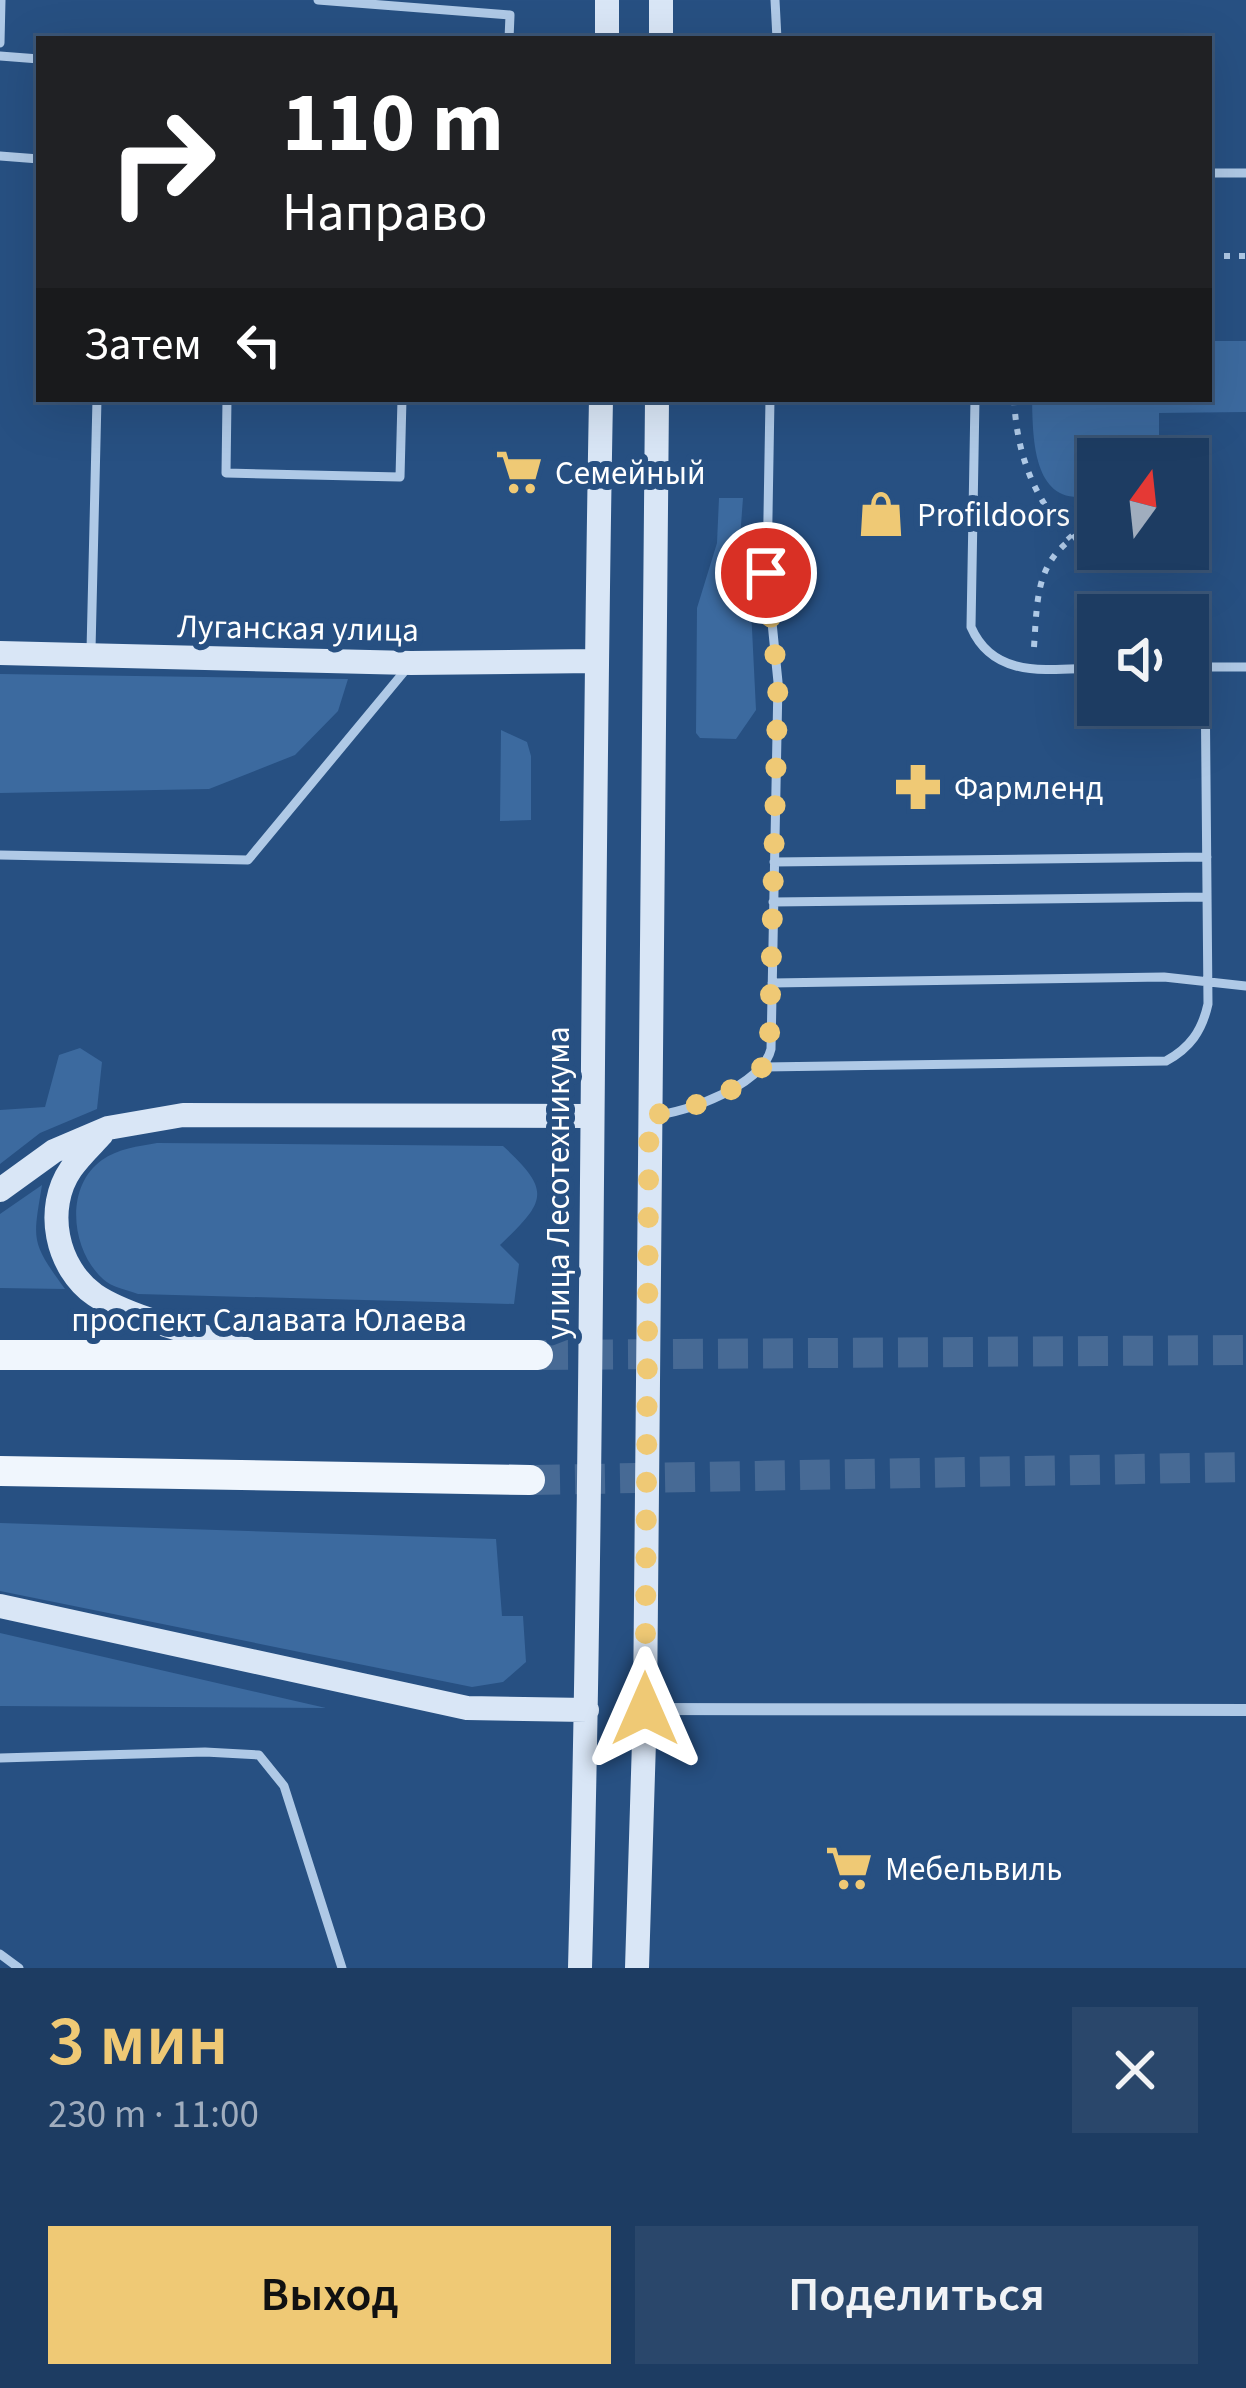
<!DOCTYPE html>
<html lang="ru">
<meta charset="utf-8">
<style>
:root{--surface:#1d3c62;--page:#2a476b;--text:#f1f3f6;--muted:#a0adbe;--line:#3b5677;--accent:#efc975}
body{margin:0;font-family:"Source Sans 3",sans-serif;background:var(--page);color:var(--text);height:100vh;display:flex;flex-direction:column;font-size:45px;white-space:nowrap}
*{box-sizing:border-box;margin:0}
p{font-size:39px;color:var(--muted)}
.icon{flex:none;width:66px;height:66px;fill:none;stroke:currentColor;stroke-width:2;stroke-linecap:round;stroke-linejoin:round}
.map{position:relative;height:1968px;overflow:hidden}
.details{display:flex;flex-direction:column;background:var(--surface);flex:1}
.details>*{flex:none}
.guide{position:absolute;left:36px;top:36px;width:1176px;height:366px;border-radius:0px;box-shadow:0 12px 48px #0002,0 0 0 3px var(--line);background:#202124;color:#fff;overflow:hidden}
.needle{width:78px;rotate:15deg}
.controls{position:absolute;left:1077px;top:438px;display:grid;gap:24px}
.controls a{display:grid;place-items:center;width:132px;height:132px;border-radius:0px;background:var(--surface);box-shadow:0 12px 48px #0002,0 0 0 3px var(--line);font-size:60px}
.pin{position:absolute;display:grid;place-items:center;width:102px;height:102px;color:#fff;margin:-51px;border:6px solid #fff;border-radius:50%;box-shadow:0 3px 12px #0007}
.me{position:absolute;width:132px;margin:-66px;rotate:0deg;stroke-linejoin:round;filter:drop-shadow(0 0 9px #0008)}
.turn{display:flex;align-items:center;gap:42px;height:252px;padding:0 48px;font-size:54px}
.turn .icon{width:156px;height:156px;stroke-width:2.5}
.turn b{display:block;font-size:84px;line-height:102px}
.then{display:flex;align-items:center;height:114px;padding:0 48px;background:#0003;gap:24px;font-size:45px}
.round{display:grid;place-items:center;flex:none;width:126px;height:126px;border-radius:0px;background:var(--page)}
.head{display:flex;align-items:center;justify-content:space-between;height:204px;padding:0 48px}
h1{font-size:72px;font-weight:600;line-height:90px;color:var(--accent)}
.cta{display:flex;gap:24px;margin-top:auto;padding:24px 48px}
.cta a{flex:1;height:138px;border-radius:0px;background:var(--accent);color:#111;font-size:48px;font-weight:600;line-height:138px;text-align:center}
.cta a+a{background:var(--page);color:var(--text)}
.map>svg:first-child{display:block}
</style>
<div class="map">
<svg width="1246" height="1968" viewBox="0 0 1246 1968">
<rect width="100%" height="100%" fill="#275082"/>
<path fill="#3c6a9f" d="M1209 341H1246V412L1159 413V459H1098V483L1079 497C1032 498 1033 434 1032 399H1209Z
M719 498H743L740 538 748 548 756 710 736 739 700 738 696 733 697 608 717 543Z
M0 674 348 679 338 711 295 755 209 789 0 793Z
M501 730 527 742 531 756V820L500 821Z
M80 1048 102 1062 97 1109 40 1133 0 1164V1110L45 1107 59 1055Z
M157 1143 503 1146C552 1191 546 1201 500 1245L519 1264 514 1304 138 1294C127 1290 111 1287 103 1279 71 1250 64 1187 102 1160 117 1149 139 1146 157 1143Z
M42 1185C33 1241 30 1241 65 1289L0 1288V1214Z
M0 1523 496 1539 502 1616H523L526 1662 503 1682 472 1687 0 1591Z
M0 1633 326 1708 0 1706Z"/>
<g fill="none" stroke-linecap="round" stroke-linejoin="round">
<path stroke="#476a95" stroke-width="30" stroke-dasharray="30 15" stroke-linecap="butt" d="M538 1355 1246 1350
M530 1480 1246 1467"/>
<path stroke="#afc9e6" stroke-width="6" stroke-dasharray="6 9" stroke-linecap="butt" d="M1209 256H1246
M1014 399C1017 455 1033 497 1071 539
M1034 647C1038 588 1036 552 1098 524"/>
<path stroke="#afc9e6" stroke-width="9" d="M318 0 510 15 509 39
M775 0 777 39
M0 43 1 0
M0 56 39 59
M0 156 39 159
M1209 173H1246
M227 399 226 473 400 477 402 399
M975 399 971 627C994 680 1049 669 1098 668
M91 650 97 399
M0 855 248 860 408 667
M774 862 1207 857
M773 902 1207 897
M772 983 1164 977 1246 986
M764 1067 1166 1061C1190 1048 1202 1031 1208 1004L1205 667H1246
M654 1115C688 1113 763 1084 771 1049L778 682 767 573 770 399
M0 1758 205 1752 259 1755 284 1786 342 1968
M0 1954 19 1968"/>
<path stroke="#afc9e6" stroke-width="12" d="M645 1709 1246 1710"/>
<path stroke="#d9e6f6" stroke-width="24" d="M607 39V0
M661 39V0
M0 653 411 663 596 661
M102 1134C92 1145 80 1156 71 1169 44 1208 56 1268 95 1295 129 1318 205 1336 246 1349
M0 1190 54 1151 108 1128 183 1115 590 1116
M0 1606 467 1708 587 1710
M580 1968C594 1445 591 922 601 399
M637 1968 645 1709 657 399"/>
<path stroke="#f0f6fd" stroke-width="30" d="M0 1355H538
M0 1471 530 1480"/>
</g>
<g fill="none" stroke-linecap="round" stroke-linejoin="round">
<path stroke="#efc975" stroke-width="21" stroke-dasharray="0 37.8" d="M645 1709 649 1115C683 1113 751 1089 769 1058L778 682 766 573"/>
</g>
<defs>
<symbol id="supermarket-bare" viewBox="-9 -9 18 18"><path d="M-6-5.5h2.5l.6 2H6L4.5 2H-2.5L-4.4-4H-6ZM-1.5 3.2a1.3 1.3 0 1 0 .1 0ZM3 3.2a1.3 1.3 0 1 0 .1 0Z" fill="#efc975" stroke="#275082" stroke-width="2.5" paint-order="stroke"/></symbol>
<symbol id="shop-bare" viewBox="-9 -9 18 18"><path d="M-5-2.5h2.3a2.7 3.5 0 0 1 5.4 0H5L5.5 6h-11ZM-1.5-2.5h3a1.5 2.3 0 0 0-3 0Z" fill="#efc975" stroke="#275082" stroke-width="2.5" paint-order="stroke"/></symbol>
<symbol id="pharmacy-bare" viewBox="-9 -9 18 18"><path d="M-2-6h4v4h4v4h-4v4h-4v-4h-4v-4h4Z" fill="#efc975" stroke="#275082" stroke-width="2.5" paint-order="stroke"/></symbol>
</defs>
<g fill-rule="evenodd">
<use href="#supermarket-bare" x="486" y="439" width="66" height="66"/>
<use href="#shop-bare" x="848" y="481" width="66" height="66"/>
<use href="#pharmacy-bare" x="885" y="754" width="66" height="66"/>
<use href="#supermarket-bare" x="816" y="1835" width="66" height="66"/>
</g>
<g text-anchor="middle" stroke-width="12" stroke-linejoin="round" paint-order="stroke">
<g font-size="33" fill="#fff" stroke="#275082" text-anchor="start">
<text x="555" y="484">Семейный</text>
<text x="917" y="526">Profildoors</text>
<text x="954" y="799">Фармленд</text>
<text x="885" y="1880">Мебельвиль</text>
</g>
<g font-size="33" fill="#fff" stroke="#275082">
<text transform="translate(298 627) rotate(1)" y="12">Луганская улица</text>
<text transform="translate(557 1183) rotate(-90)" y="12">улица Лесотехникума</text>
<text x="269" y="1331">проспект Салавата Юлаева</text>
</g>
</g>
</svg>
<div class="controls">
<a><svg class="needle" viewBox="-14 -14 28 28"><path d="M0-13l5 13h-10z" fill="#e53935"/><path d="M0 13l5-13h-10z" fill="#a0adbe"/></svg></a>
<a><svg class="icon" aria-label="sound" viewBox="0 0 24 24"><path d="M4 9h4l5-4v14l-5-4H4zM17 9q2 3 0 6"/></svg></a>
</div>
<div class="pin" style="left:766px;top:573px;background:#d93025"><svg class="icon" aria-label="arrive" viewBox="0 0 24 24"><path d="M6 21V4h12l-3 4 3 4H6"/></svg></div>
<svg class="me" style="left:645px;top:1709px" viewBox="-20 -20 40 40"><path d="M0-17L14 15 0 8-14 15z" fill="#efc975" stroke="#fff" stroke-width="4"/></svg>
<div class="guide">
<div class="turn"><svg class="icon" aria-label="right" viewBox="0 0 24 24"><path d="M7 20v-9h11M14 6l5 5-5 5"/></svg><div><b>110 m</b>Направо</div></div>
<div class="then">Затем<svg class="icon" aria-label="left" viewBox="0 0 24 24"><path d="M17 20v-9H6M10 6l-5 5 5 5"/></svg></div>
</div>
</div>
<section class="details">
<div class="head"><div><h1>3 мин</h1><p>230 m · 11:00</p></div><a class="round"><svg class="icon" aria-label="close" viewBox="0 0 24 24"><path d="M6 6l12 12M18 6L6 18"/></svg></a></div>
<div class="cta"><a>Выход</a><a>Поделиться</a></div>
</section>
